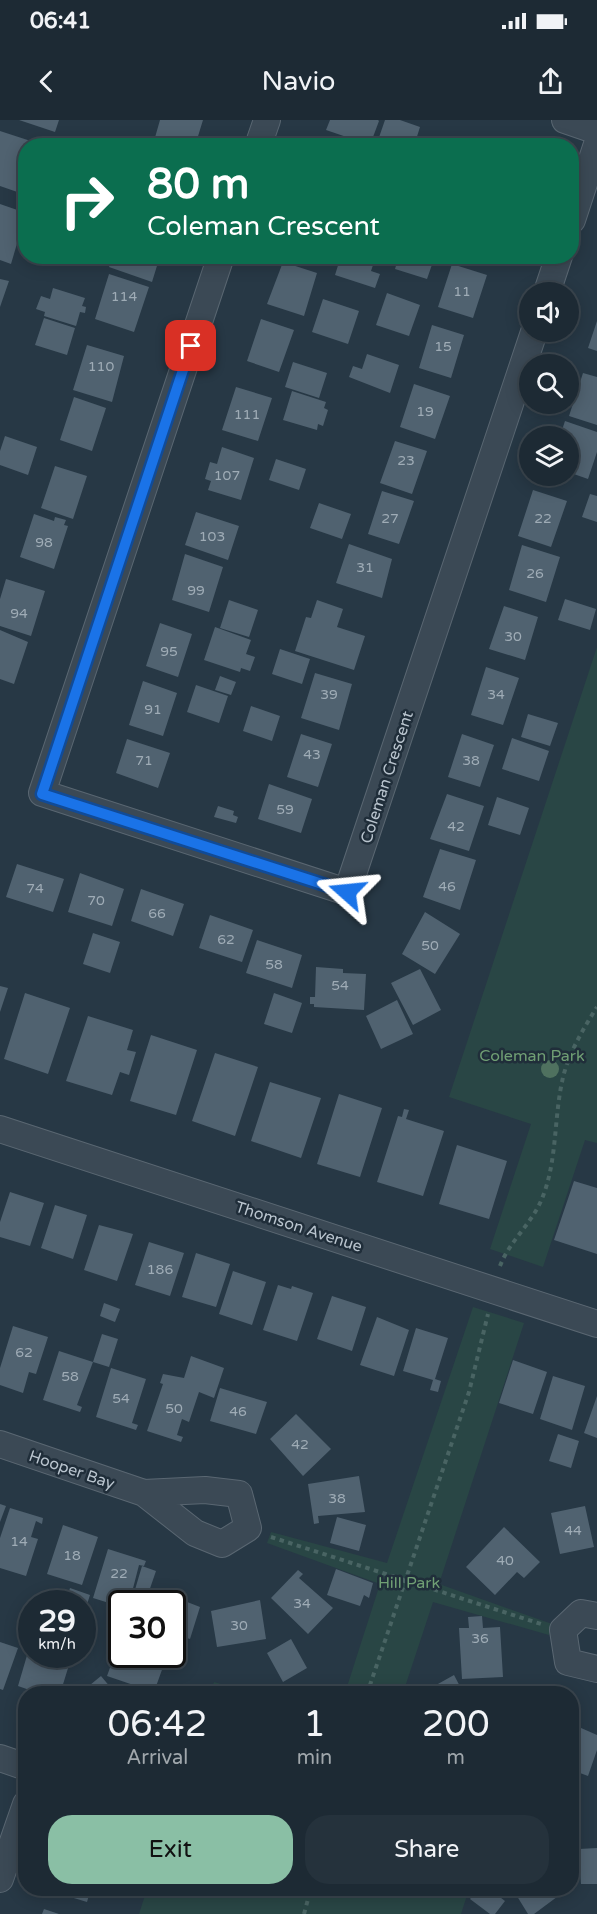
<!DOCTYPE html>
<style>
:root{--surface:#1d2a34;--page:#25323c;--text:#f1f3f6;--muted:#a0a7ac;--line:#3b464f;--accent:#8abfa5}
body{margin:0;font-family:"Varela Round",sans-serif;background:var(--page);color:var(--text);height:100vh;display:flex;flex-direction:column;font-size:22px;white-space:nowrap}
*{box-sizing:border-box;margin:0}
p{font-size:20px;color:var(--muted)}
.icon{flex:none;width:33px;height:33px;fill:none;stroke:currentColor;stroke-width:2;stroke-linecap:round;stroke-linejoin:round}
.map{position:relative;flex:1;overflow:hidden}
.sheet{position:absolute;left:18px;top:1566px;width:561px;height:210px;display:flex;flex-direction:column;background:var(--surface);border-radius:24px;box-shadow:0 3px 15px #0003,0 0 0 2px var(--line)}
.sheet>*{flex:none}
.top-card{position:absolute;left:18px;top:18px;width:561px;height:126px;border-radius:24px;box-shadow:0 3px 15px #0003,0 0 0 2px var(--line);background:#0b6e4f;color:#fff;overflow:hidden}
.buttons{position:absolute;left:519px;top:162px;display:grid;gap:12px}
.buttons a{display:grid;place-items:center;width:60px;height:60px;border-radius:50%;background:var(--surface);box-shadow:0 3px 15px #0003,0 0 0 2px var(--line);font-size:30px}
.speed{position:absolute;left:18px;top:1470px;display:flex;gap:12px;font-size:30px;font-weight:700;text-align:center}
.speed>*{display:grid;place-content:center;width:78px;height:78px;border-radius:50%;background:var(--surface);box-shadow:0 3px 15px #0003,0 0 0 2px var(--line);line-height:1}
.speed small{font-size:15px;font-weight:400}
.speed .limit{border:3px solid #111;border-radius:9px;background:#fff;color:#111}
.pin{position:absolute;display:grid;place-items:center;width:51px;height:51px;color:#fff;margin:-26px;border-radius:12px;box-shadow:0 3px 9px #0006}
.me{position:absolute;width:66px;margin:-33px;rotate:288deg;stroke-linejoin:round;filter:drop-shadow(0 0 4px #0008)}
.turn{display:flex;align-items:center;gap:21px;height:126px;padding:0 30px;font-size:27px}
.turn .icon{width:78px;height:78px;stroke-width:2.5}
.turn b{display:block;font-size:42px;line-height:51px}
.eta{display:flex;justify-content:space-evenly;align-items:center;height:102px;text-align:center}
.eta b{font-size:36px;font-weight:600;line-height:42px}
.button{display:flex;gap:12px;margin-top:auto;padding:12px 30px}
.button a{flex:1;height:69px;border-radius:24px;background:var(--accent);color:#111;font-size:24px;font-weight:600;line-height:69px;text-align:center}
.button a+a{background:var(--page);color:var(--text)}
.status{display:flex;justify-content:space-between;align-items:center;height:42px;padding:0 30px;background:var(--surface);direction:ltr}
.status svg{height:16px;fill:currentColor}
header{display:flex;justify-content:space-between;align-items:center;height:78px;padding:0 30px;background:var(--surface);font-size:27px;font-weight:600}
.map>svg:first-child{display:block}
</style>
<div class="status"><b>06:41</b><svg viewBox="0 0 49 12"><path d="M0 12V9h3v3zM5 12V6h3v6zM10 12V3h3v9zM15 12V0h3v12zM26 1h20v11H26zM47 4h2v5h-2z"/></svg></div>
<header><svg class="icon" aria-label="back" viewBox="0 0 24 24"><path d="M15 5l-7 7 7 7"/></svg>Navio<svg class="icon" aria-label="share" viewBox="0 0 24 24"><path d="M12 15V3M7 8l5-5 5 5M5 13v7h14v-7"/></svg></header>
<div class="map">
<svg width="597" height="1794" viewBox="0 0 597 1794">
<rect width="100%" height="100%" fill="#273845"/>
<path fill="#294645" d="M597 527V1023L585 1020 543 1147 490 1129 531 1004 449 977Z
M473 1187 524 1203 439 1464 552 1504 549 1515 433 1482 403 1573H345L380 1464 267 1423 271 1412 387 1443Z
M214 1562 251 1573H210Z
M147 1769V1768L469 1769 461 1794H139Z"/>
<path fill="#506270" d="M19 0H59L55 12Z
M160 0H203L195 26H169L154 21Z
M330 0H378L379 1 370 25 326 10Z
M385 0H400L420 7 414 26H376Z
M0 11 43 25 26 26V75L0 66Z
M447 18 470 25V26H444Z
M0 84 26 93 11 144 0 140Z
M113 136H160L152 162 109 147Z
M341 136H376L371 151 380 154 375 168 335 155Z
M399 136H435L427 159 395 149Z
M283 142 317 153 304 196 267 184Z
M452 144 487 155 473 198 438 187Z
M109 154 149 167 134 212 95 199Z
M0 159 9 161 0 187Z
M53 168 85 178 82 186 86 187 85 193 80 192 76 206 44 196 45 192 36 189 41 176 50 179Z
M387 173 420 185 409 216 376 205Z
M323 179 359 191 348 224 312 212Z
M44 198 75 208 67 235 35 225Z
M261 199 294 210 279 252 247 241Z
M597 201V231L588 228Z
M432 205 464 215 451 258 419 248Z
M87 225 124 236 112 282 73 270Z
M367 234 399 245 390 273 349 257 353 246 362 249Z
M293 242 327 253 319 278 285 267Z
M583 253 597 257V305L569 296Z
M414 264 450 276 435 319 400 307Z
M236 267 272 278 258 321 222 310Z
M292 271 326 282 324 288 328 290 323 306 318 304 317 310 283 300Z
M74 277 106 288 92 331 60 320Z
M565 301 597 312V332L588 359 568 352V316H560Z
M5 316 37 327 28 355 0 345V331Z
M395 321 427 331 412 374 380 363Z
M222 327 254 338 241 380 208 370 211 361 205 359 210 342 217 344Z
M276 339 306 349 299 370 269 360Z
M55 346 87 356 73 399 41 388Z
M533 370 567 381 551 427 518 416Z
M382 371 414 381 399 424 368 414Z
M590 374 597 376V402L582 397Z
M319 383 351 394 342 419 310 408Z
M196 392 239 406 228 440 185 425Z
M34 394 54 401 55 397 66 400 64 405 68 406 54 449 20 437Z
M349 424 392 439 382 478 336 463Z
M522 425 560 437 546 482 509 470Z
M185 434 223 447 209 492 172 480Z
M6 459 45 471 31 516 0 506V479Z
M565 479 596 489 590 510 558 500Z
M229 480 258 490 249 517 220 508Z
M317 480 343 489 337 507 365 516 354 550 295 531 306 497 311 498Z
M504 486 538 497 525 540 489 529Z
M160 503 192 514 178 557 146 546Z
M215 507 251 520 246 534 255 537 250 551 241 548 240 552 204 540Z
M0 510 28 522 14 564 0 559Z
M280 529 310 539 302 564 272 554Z
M486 547 519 558 503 605 471 595Z
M315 553 352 564 339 610 301 598Z
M220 556 236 562 231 575 215 570Z
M143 561 177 573 163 616 129 605Z
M196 565 228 576 219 603 187 592Z
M251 586 280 596 272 621 243 611Z
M528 594 558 603 550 626 521 617Z
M301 614 332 624 318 667 287 657Z
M462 614 494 625 480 667 448 657Z
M512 618 549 631 539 661 502 649Z
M127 619 170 633 158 668 116 653Z
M269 664 312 679 301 713 258 699Z
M447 674 484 686 469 731 430 719Z
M497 677 529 688 520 715 488 705Z
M218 686 234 691 233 695 238 697 236 703 214 697Z
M440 729 476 740 460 790 423 777Z
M17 744 64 759 53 792 6 777Z
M80 753 124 769 112 806 68 792Z
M141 769 184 784 173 816 131 801Z
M425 792 460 814 435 854 402 834Z
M210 795 253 810 242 842 199 828Z
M93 813 120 822 110 853 83 844Z
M257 820 302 835 292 868 246 853Z
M316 847 343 849V853L366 854 364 890 314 887V884H310V877H315Z
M420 849 441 890 413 905 391 863Z
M0 866 8 868 0 892Z
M25 873 70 888 48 954 4 939Z
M274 873 302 883 292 913 264 904Z
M397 880 413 914 381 929 366 896Z
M88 896 133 910 127 930 136 932 129 955 120 952 112 975 66 961Z
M151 915 197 930 176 995 130 981Z
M215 933 258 947 235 1016 192 1001Z
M270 962 321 978 301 1038 251 1021Z
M339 974 382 988 360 1057 317 1044Z
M404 989 409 990 406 999 444 1011 423 1076 377 1062 398 996 402 997Z
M457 1025 507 1041 489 1099 439 1084Z
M574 1061 597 1068V1134L554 1120Z
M10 1072 44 1083 30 1126 0 1117V1102Z
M55 1085 87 1095 73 1139 41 1128Z
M99 1105 133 1114 117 1161 84 1150Z
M149 1122 184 1133 170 1176 135 1165Z
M196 1133 230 1144 216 1187 182 1177Z
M233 1151 266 1162 252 1205 219 1194Z
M278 1165 291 1169 292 1166 313 1173 297 1221 263 1210Z
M332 1176 366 1187 352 1231 317 1219Z
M104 1183 120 1189 115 1202 100 1196Z
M377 1197 409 1210 394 1256 360 1245Z
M13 1206 48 1217 36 1254 29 1252 23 1273 0 1265V1248Z
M416 1208 448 1218 435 1259 441 1261 438 1272 430 1270 433 1260 403 1251Z
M102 1214 118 1219 109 1247 93 1242 77 1285 82 1287 80 1292 43 1280 59 1231 93 1242Z
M191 1236 224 1248 214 1278 199 1272 189 1302 182 1299 177 1315 183 1317 181 1322 147 1311 163 1264 160 1263 163 1254 184 1258Z
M513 1240 547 1252 533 1294 499 1283Z
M111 1248 146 1259 132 1303 138 1305 136 1310 96 1297Z
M553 1256 585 1266 572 1310 540 1299Z
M220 1268 267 1282 256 1314 210 1301Z
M597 1276V1318L584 1313Z
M296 1294 331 1329 303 1356 270 1319Z
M558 1314 579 1321 571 1348 549 1341Z
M359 1356 365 1392 318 1396 319 1403 314 1404 308 1364Z
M0 1384 6 1386 0 1402Z
M585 1386 594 1427 560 1434 551 1393Z
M10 1388 43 1398 42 1404 36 1401 31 1417 38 1419 26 1456 0 1448V1418Z
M337 1397 366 1405 359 1431 330 1423Z
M63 1405 98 1417 82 1465 47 1454Z
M504 1407 540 1442 524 1458 517 1452 495 1475 466 1447Z
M108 1429 146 1441 144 1446 139 1445 129 1484H122V1487L93 1478Z
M142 1446 156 1451 145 1483 135 1480 137 1474 134 1473Z
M336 1449 373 1463 369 1478 364 1475 360 1486 327 1475Z
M298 1450 303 1454 299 1458 333 1488 308 1514 271 1478Z
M70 1468 90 1475 83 1497 82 1484H65Z
M154 1469 200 1487 190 1519 172 1513V1484H149Z
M260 1480 266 1519 217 1527 211 1491Z
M482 1496 483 1508 500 1507 503 1557 462 1559 459 1508H469L468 1497Z
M82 1518 91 1521 84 1538 76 1534H82Z
M291 1519 307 1548 283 1562 267 1533Z
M0 1522 18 1528 3 1570 0 1569Z
M116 1531 163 1547 154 1572 107 1556Z
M28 1532 69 1545 60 1574H41L18 1566Z
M454 1555 464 1574H420Z
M101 1556 116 1574H79Z
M572 1604 597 1615V1630L588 1656 572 1650Z
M597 1728V1764H581L579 1729Z
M55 1768H91L87 1782 54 1772Z
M479 1768H488L505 1781 495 1794H490L470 1779Z
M512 1768H563L565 1771 534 1794H528Z
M44 1789 59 1794H42Z"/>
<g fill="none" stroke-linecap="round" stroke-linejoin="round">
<defs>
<path id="minor" d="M565 0 597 11
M258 26 267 0
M572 100 597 24
M221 136 42 673 347 772 534 212
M547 172 559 136
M0 1009 597 1204
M0 1324 144 1373 195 1413 222 1424 248 1408 239 1374 205 1370 144 1373
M597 1496 581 1493 563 1510 568 1542 597 1549
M0 1638 26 1647
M0 1759 26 1684"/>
</defs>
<use href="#minor" stroke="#5a6772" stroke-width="28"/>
<path stroke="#496463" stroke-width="4" stroke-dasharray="4.5 4.5" stroke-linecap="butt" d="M500 1146C510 1120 533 1103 543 1076 557 1040 554 999 562 962 567 936 583 909 597 887
M271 1417 541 1504
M367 1574 469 1272 488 1194
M304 1794 311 1768"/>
<use href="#minor" stroke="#3b4955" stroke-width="26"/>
</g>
<circle fill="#4f715f" cx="550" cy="949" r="9"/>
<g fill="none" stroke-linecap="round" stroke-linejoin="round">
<defs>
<path id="route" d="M191 226 42 674 347 772"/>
</defs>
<use href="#route" stroke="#114b97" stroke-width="15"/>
<use href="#route" stroke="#1a73e8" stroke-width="10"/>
</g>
<g text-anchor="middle" stroke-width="5" stroke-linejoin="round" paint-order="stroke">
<g font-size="14" fill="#9facb6">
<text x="462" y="176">11</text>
<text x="124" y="181">114</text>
<text x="443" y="231">15</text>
<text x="101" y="251">110</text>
<text x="425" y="296">19</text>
<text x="247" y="299">111</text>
<text x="406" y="345">23</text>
<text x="227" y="360">107</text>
<text x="390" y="403">27</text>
<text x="543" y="403">22</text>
<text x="212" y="421">103</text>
<text x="44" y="427">98</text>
<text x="365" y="452">31</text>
<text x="535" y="458">26</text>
<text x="196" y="475">99</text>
<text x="19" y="498">94</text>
<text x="513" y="521">30</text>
<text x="169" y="536">95</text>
<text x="329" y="579">39</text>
<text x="496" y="579">34</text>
<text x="153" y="594">91</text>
<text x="312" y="639">43</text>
<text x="144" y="645">71</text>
<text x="471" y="645">38</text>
<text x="285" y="694">59</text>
<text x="456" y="711">42</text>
<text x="447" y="771">46</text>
<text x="35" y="773">74</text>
<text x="96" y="785">70</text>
<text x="157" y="798">66</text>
<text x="226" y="824">62</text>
<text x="430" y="830">50</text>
<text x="274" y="849">58</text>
<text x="340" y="870">54</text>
<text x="160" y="1154">186</text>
<text x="24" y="1237">62</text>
<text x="70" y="1261">58</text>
<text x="121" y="1283">54</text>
<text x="174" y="1293">50</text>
<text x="238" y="1296">46</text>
<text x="300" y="1329">42</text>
<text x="337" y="1383">38</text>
<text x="573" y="1415">44</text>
<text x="19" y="1426">14</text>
<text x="72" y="1440">18</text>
<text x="505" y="1445">40</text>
<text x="119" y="1458">22</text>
<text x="302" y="1488">34</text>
<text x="239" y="1510">30</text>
<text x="480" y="1523">36</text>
</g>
<g font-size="16" fill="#b9c4ce" stroke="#202e3a">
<text transform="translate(386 657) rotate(-72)" y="6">Coleman Crescent</text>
<text transform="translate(299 1106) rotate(18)" y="6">Thomson Avenue</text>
<text transform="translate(72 1349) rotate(19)" y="6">Hooper Bay</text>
</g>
<g font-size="16" fill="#709f74" stroke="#202e3a">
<text x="532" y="941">Coleman Park</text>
<text x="409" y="1468">Hill Park</text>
</g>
</g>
</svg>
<div class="buttons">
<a><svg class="icon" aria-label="sound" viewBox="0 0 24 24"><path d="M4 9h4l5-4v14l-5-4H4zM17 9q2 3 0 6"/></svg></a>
<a><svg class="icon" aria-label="search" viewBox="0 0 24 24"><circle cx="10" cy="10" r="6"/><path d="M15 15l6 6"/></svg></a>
<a><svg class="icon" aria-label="layers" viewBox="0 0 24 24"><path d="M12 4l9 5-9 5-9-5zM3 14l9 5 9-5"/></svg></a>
</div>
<div class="speed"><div>29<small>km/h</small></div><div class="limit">30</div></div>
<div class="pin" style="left:191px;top:226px;background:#d93025"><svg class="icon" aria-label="arrive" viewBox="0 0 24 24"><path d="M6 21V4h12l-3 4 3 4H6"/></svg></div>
<svg class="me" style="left:347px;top:772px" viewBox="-20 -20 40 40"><path d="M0-17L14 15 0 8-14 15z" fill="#1a73e8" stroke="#fff" stroke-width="4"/></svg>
<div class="top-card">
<div class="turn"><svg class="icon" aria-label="right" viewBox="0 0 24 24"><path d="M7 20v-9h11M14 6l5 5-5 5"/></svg><div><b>80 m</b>Coleman Crescent</div></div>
</div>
<section class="sheet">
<div class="eta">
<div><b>06:42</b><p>Arrival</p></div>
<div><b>1</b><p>min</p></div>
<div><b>200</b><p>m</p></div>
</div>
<div class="button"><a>Exit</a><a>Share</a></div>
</section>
</div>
